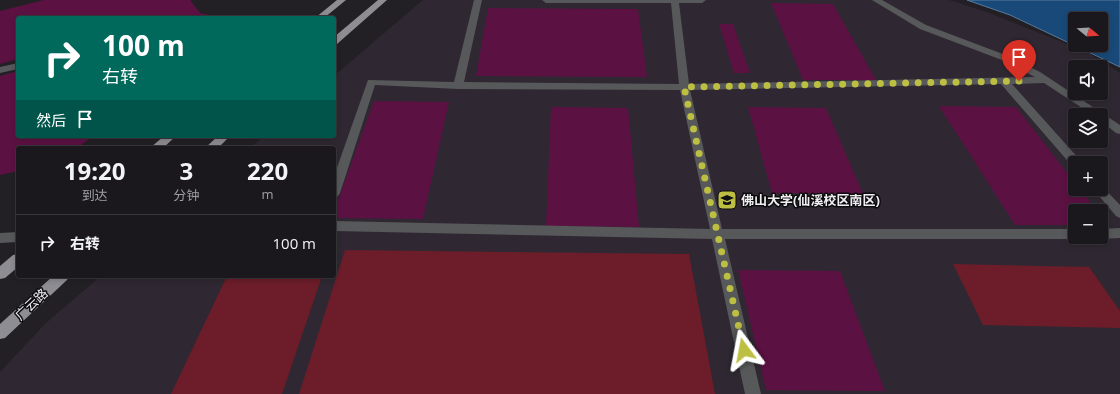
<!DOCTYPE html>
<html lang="zh">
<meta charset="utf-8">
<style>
:root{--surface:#1a181c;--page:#232125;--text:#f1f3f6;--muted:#9fa0a3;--line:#38373b}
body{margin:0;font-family:"Open Sans","Noto Sans SC",sans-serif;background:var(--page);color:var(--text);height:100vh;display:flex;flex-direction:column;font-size:15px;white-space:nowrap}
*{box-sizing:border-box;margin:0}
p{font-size:13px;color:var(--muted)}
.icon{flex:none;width:22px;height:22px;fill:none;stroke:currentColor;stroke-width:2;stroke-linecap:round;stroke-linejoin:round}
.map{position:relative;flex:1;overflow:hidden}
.sheet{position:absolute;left:16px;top:146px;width:320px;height:132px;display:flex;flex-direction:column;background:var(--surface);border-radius:4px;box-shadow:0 2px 6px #0003,0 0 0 1px var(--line)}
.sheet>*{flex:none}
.hud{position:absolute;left:16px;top:16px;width:320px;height:122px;border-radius:4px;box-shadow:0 2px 6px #0003,0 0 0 1px var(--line);background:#00695c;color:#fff;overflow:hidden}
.needle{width:26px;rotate:108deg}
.fabs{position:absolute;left:1068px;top:12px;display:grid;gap:8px}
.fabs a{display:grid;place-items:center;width:40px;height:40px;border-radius:4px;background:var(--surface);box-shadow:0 2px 6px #0003,0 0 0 1px var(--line);font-size:20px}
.pin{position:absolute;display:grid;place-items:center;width:34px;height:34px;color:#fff;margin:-41px -17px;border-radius:50% 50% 50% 0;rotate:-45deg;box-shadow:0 0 4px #0007}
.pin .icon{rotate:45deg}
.me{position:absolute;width:44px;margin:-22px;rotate:347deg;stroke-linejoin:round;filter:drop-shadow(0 0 3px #0008)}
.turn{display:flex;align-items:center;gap:14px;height:84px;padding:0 20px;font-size:18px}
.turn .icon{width:52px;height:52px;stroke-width:2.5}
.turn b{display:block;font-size:28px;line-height:34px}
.then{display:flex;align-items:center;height:38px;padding:0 20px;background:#0003;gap:8px;font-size:15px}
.eta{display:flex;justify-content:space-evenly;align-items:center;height:68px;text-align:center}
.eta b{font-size:24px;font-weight:700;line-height:28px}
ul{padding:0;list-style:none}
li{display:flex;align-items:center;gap:12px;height:56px;padding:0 20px;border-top:1px solid var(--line)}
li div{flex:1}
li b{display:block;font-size:15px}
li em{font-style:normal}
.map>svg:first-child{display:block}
</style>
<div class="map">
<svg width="1120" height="394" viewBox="0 0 1120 394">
<rect width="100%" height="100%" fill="#232025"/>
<path fill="#2f2832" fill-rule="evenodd" d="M423 0H949L989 13 1089 53 1120 73V394H0V372L46 323 101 276H334V148H250L264 136H334V76ZM1075 67H1101V93H1075ZM1075 115H1101V141H1075ZM1075 163H1101V189H1075ZM1075 211H1101V237H1075Z"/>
<path fill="#6c1d29" d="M345 250 689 254 715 394H299Z
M953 264 1089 267 1120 311V328L983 325Z
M227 276H322L282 394H171Z"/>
<path fill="#184979" stroke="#597a9d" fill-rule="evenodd" d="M967 0H1120V67L1010 15ZM1075 19H1101V45H1075Z"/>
<path fill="#5c1143" d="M44 0H190L200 13 218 17 18 18V59L0 64V11Z
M771 3 833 4 876 80H803Z
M488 8 638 9 647 77 476 76Z
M719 24H733L750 73H734Z
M18 71V136H93L77 148H18V171L0 175V76Z
M374 101 449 102 423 219 334 218V211Z
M939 106 1016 107 1075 183V189H1080L1097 211H1075V225H1015Z
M551 107 628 108 639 227 546 226Z
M748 107 826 108 863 194 772 193Z
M738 270 840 271 885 391 766 390Z"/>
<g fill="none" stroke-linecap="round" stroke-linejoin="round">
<path fill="#57585a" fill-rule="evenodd" d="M474 0H482L464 82 679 84 671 3H546L542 0H706L702 3H679L689 84 1035 77 1002 60 920 29 872 0H882L926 25 1008 56 1040 72 1120 125V134L1116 133 1101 121V115H1093L1044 83 1012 84 1080 160 1082 163H1075V167L1072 166 1001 84 690 90 722 229H1075V237H1080L1075 239H725L761 394H745L712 239 334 231V221L710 229 680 90 458 89 375 85 340 193 338 196 334 197V176L368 80 454 82Z
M18 63V69L0 73V67Z
M1101 185 1120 205V218L1116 216 1093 189H1101Z
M1120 228V238L1101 239 1096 237H1101V229Z
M18 232V242L0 243V233Z"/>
<path fill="#8d8d93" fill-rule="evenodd" d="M337 0H346L324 18H315Z
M378 0H387L337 44 334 45V37Z
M164 136H176L163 148H150Z
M218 136H230L218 148H205Z
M18 254V267L5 278 0 279V266L13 255Z
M53 276H69L67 280 5 338 0 339V324Z"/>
</g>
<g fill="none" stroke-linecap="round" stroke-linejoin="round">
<path stroke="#bdbf43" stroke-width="7" stroke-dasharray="0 12.6" d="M744 350 684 87 1019 81"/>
</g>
<defs>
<symbol id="university-square" viewBox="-11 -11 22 22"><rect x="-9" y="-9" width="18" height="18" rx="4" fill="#bdbf43" stroke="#0c0b0d"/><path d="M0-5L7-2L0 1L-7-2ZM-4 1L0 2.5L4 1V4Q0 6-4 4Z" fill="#111"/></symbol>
</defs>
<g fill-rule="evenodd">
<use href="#university-square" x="716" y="189" width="22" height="22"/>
</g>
<g text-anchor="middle" stroke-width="3" stroke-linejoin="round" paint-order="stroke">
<g font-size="13" font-weight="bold" fill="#f0eef1" stroke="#0c0b0d" text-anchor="start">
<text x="741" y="205">佛山大学(仙溪校区南区)</text>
</g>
<g font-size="13" fill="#f0eef1" stroke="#0c0b0d">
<text transform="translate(31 304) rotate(-43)" y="5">广云路</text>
</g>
</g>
</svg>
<div class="fabs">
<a><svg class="needle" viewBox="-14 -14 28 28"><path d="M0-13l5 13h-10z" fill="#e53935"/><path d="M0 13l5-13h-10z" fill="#9fa0a3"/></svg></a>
<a><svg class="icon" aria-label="sound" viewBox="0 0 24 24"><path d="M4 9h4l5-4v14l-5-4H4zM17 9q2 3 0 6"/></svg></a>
<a><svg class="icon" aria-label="layers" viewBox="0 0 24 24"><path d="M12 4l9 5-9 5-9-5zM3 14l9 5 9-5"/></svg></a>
<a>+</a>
<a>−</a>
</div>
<div class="pin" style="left:1019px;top:81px;background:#d93025"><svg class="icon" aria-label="arrive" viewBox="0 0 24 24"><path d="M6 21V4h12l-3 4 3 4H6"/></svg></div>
<svg class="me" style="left:744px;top:350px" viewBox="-20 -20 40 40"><path d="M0-17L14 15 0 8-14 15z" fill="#bdbf43" stroke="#fff" stroke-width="4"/></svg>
<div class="hud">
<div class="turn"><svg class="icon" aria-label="right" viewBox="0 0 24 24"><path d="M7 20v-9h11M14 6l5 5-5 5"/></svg><div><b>100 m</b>右转</div></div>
<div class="then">然后<svg class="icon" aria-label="arrive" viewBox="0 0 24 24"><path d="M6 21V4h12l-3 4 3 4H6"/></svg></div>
</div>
<section class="sheet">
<div class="eta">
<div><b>19:20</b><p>到达</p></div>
<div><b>3</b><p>分钟</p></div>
<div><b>220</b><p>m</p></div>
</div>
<ul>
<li><svg class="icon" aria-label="right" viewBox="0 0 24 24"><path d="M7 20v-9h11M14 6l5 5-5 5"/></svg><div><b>右转</b></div><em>100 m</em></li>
</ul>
</section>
</div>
